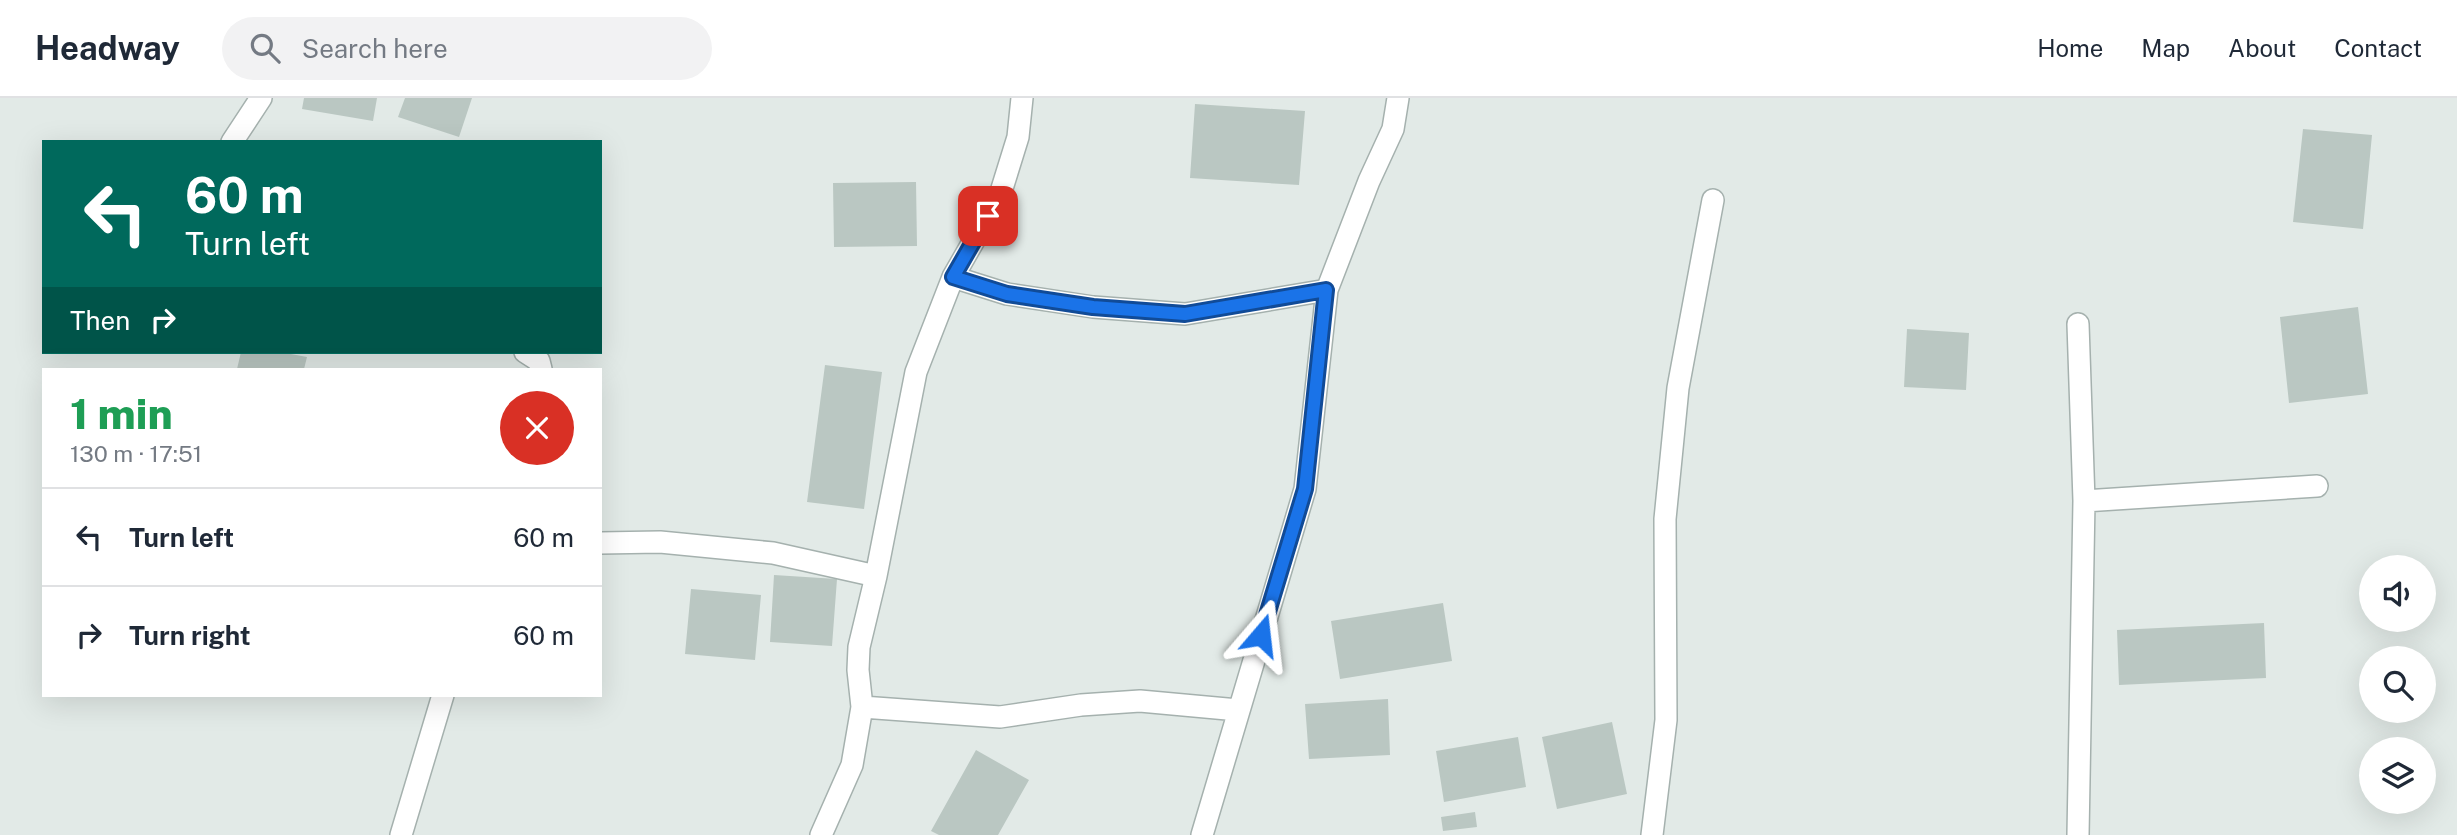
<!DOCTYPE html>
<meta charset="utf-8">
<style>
:root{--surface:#fff;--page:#f2f2f3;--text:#1f2937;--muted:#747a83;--line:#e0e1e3}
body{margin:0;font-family:"Public Sans",sans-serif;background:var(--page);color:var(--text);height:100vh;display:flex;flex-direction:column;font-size:26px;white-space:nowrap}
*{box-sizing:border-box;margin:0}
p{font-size:23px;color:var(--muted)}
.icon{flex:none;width:38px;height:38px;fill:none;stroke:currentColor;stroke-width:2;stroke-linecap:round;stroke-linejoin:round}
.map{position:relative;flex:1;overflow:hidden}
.drawer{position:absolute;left:42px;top:270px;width:560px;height:329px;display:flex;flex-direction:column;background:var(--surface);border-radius:0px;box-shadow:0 7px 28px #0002}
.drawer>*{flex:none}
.top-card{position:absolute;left:42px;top:42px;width:560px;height:214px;border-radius:0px;box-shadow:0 7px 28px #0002;background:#00695c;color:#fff;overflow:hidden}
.controls{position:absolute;left:2359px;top:457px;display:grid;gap:14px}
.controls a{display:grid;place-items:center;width:77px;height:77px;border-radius:50%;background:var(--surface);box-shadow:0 7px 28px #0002;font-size:35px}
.pin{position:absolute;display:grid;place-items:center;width:60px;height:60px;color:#fff;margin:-30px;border-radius:14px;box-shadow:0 4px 10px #0006}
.me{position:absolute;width:77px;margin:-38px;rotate:17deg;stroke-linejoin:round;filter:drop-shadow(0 0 5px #0008)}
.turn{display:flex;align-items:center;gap:24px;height:147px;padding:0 28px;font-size:32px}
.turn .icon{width:91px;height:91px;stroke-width:2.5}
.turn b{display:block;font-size:49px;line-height:60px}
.then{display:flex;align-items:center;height:66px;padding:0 28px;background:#0003;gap:14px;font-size:26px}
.round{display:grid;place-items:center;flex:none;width:74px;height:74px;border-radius:37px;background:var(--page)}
.headline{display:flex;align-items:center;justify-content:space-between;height:119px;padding:0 28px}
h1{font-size:42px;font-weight:800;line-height:52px;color:#1e9e55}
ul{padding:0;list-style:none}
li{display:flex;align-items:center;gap:21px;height:98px;padding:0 28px;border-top:2px solid var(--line)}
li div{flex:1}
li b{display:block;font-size:26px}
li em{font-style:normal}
header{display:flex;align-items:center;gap:42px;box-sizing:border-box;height:98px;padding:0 35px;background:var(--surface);border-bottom:2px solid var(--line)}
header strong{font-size:33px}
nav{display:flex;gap:38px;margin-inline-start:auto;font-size:24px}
.search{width:490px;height:63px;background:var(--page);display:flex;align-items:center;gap:18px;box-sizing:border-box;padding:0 24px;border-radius:38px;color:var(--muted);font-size:26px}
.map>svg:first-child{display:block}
</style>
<header>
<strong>Headway</strong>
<div class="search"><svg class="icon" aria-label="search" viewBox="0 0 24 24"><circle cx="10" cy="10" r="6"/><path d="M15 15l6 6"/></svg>Search here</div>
<nav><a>Home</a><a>Map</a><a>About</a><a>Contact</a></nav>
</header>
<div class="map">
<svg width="2457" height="737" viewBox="0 0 2457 737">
<rect width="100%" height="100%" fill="#e2eae7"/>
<path fill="#bac7c2" d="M304 0H377L373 23 302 11Z
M405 0H472L459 39 398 19Z
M1195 6 1305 13 1299 87 1190 80Z
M2303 31 2372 37 2363 131 2293 124Z
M916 84 917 148 834 149 833 85Z
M2358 209 2368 296 2289 305 2280 219Z
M1907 231 1969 235 1966 292 1904 289Z
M241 254H280L307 259 304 271H237Z
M825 267 882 274 864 411 807 404Z
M774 477 837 481 832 548 770 544Z
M691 491 761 497 755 562 685 556Z
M1443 505 1452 563 1340 581 1331 523Z
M2264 525 2266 580 2119 587 2117 532Z
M1388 601 1390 657 1309 661 1305 606Z
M1612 624 1627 696 1557 711 1542 639Z
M1518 639 1526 689 1444 704 1436 653Z
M976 652 1029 682 998 737H939L931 733Z
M1475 714 1477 729 1443 733 1441 719Z"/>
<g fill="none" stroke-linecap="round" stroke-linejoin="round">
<defs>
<path id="street" d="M232 44 261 0
M953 179 1007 196 1093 209 1185 216 1327 192
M2078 226 2084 403 2078 737
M525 254 539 263 541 271
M2084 403 2317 388
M600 445 660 444 773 455 876 478
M862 609 1000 619 1081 607 1140 603 1238 612
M401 737 443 597
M821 737 852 667 862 609 858 572 859 549 876 478 916 274 953 179 1000 97 1018 39 1022 0
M1202 737 1305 391 1327 192 1369 83 1393 31 1398 0
M1652 737 1666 622 1665 421 1678 290 1713 102"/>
</defs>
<use href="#street" stroke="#a5b1ae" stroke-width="24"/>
<use href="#street" stroke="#fff" stroke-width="21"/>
</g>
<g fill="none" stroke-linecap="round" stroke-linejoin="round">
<defs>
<path id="route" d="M988 118 953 179 1007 196 1093 209 1185 216 1326 192 1305 391 1261 537"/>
</defs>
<use href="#route" stroke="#114b97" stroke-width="18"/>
<use href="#route" stroke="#1a73e8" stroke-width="12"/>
</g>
</svg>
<div class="controls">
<a><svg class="icon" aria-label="sound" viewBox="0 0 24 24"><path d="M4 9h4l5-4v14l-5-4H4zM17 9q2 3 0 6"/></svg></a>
<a><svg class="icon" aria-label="search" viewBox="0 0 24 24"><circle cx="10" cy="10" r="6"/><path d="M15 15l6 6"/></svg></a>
<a><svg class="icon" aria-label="layers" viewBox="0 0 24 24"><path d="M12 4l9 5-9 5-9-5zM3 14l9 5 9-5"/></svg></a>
</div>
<div class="pin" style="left:988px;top:118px;background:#d93025"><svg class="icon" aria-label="arrive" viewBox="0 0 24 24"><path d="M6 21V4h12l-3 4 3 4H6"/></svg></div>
<svg class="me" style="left:1261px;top:537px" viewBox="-20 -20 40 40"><path d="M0-17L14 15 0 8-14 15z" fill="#1a73e8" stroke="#fff" stroke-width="4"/></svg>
<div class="top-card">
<div class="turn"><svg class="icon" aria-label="left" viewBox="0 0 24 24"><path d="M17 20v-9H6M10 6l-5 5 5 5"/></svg><div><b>60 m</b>Turn left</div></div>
<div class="then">Then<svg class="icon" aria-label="right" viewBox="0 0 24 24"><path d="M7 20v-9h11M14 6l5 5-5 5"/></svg></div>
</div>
<section class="drawer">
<div class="headline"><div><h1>1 min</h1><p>130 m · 17:51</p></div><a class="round" style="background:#d93025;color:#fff"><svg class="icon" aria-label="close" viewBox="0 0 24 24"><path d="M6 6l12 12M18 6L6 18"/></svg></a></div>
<ul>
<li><svg class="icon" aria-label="left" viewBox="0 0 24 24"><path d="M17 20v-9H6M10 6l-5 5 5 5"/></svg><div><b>Turn left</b></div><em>60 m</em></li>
<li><svg class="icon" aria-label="right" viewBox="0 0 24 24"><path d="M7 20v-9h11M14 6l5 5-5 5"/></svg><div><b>Turn right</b></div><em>60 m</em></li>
</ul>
</section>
</div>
